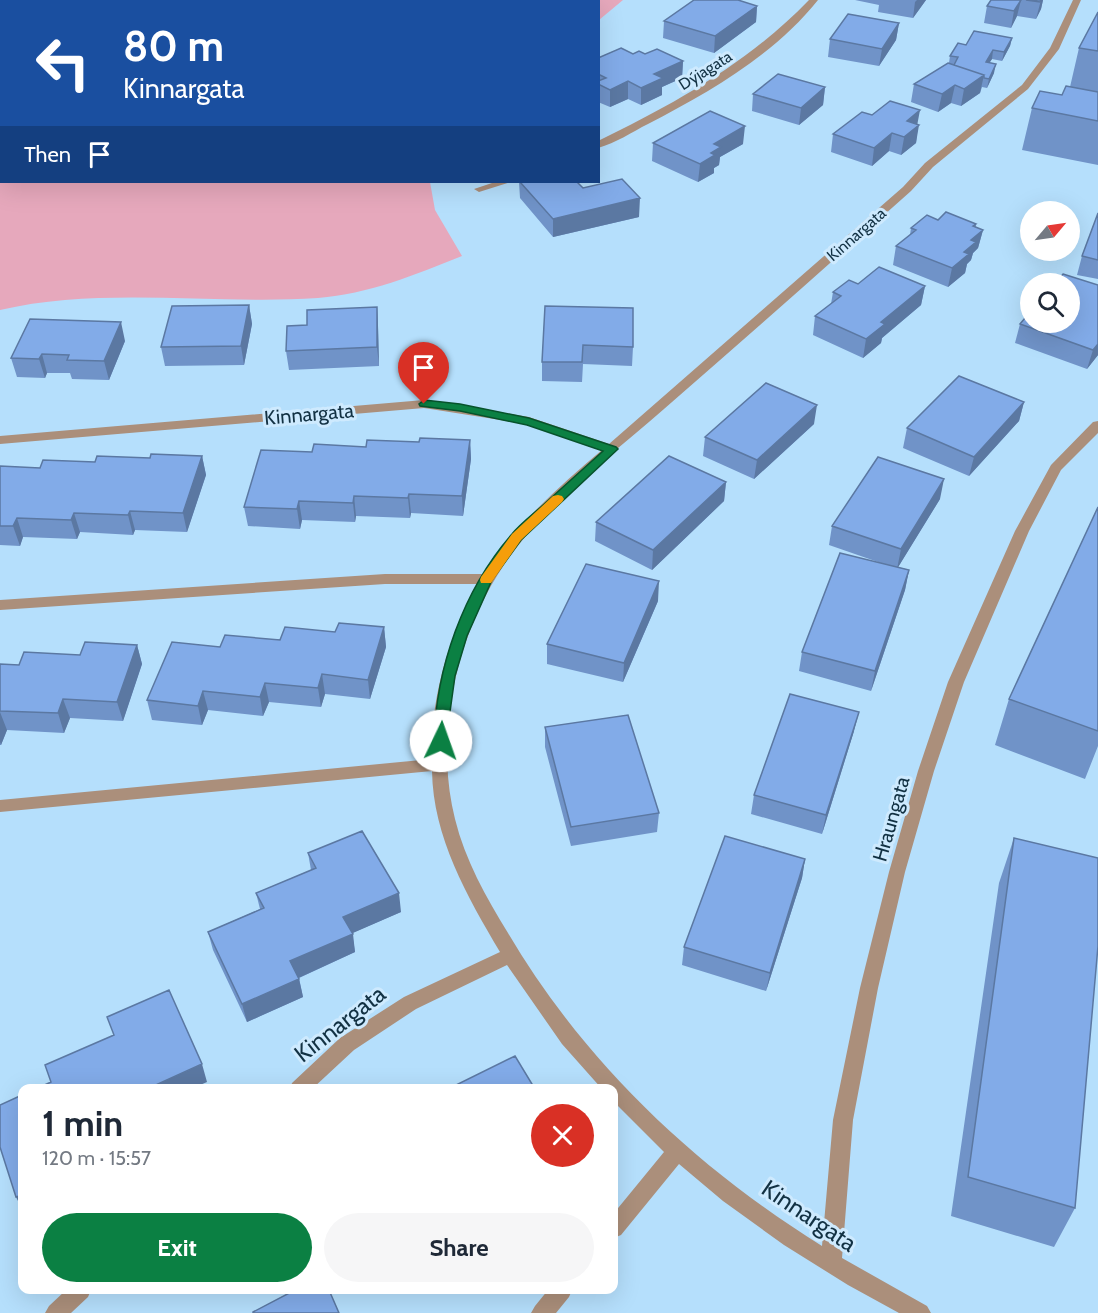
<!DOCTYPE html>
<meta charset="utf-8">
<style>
:root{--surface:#fff;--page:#f6f6f7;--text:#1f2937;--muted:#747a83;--accent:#0b8043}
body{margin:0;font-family:Cabin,sans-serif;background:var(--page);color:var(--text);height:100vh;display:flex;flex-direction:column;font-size:22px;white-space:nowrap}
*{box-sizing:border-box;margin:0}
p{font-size:20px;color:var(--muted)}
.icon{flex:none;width:33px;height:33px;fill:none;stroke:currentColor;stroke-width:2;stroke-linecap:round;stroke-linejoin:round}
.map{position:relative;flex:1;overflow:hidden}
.drawer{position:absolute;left:18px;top:1084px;width:600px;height:210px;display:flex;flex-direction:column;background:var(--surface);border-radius:12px;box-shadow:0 6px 24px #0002}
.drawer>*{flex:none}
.hud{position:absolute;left:0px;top:0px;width:600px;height:183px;box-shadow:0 6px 24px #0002;background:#1a4fa0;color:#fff;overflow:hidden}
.needle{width:39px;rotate:61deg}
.fabs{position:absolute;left:1020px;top:201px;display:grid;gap:12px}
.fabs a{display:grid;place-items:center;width:60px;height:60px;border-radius:50%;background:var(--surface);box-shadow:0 6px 24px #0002;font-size:30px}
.pin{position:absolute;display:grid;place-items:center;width:51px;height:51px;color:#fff;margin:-62px -26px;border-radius:50% 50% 50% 0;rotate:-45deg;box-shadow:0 0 6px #0007}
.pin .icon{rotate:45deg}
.me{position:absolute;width:66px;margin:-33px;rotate:3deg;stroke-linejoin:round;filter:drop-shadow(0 0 4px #0008)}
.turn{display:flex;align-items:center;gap:21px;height:126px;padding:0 24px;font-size:27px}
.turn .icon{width:78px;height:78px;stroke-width:2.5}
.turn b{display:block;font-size:42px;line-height:51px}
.then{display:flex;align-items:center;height:57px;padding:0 24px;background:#0003;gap:12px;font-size:22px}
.round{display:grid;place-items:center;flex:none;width:63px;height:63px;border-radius:32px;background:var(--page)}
.head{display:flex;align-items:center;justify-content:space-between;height:102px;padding:0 24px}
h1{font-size:36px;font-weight:700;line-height:45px}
.primary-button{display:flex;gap:12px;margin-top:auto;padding:12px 24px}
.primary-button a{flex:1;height:69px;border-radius:36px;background:var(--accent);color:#fff;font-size:24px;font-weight:700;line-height:69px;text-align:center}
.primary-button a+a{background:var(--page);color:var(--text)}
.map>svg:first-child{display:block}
</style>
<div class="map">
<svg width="1098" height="1313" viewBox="0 0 1098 1313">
<rect width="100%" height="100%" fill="#b5dffc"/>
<path fill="#e6a8bc" d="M0 0H623L599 20 598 2H2V182H430L435 210 462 256C415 275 368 294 318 298 214 305 100 286 0 310Z"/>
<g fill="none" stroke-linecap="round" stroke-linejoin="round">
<path fill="#a7b85b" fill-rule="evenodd" d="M194 0H202V2H194Z"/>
<path fill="#ab8f7b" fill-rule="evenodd" d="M809 0H818C774 55 710 92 648 124 632 132 616 143 598 148V141C676 103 748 63 809 0Z
M1073 0H1081L1059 49 1028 89 933 167 911 191C829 264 747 337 664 409 609 457 545 504 504 565 456 635 434 736 455 819 465 860 486 897 508 933 584 1062 695 1167 822 1246L833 1120 860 988 889 872 918 771 948 682 1015 531 1051 465 1093 422 1098 421V433L1061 470 1029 531 964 682 934 771 905 872 878 988 853 1120 842 1258 927 1306 931 1313H899L848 1285 784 1245 723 1201 679 1164 621 1235 614 1238V1213L664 1152 614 1102V1089H602L562 1044 507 965 416 1009 354 1050 312 1089H290L292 1083 340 1038 404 997 500 952C467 896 433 837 432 771L0 812V800L432 759C430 698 449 637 477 584H385L0 610V600L385 574H483C515 526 558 487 602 450L526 424 424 408 0 444V436L424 400 529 417 609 444 903 187 925 163 1022 85 1050 48Z
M495 182H511L479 192 474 189Z
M66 1290H91L88 1297 71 1313H45L49 1306Z
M548 1290H572L569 1297 556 1313H531L535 1306Z"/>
</g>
<path fill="#7093c8" d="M855 0H926L913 18 878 12 879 5Z
M991 0H1043L1041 9 1036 19 1017 16 1011 28 984 23 987 6Z
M757 6 756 22 714 53 663 38 664 21Z
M1098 12V165L1022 150 1032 108 1062 95 1070 87 1079 48Z
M899 23 896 40 879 66 828 57 830 39Z
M1012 38 1010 46 1002 61 992 59 989 63 994 73 987 88 982 87 980 93 961 106 951 103 938 112 911 102 914 84 949 63 950 56 966 45Z
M633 54H645L683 61 682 78 662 87V95L641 105 628 99 610 107 598 102V58Z
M825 87 823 105 799 125 752 111 753 94Z
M872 115 918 125 916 143 901 155 889 151 872 166 831 152 833 134Z
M653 143 743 144 720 157 719 165 714 168V173L698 182 652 161Z
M519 182H577L583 188 639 217 553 237 520 198Z
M1098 213V279L1077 275 1082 256Z
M938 220 976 224 975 227 983 230 978 248 973 253 971 260 967 264 965 273 948 287 893 265 896 246 910 235 911 228Z
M1063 274 1098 355 1087 369 1015 343 1020 324Z
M858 284 925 286 921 305 882 338 881 343 863 358 813 335 815 316 831 304 833 292Z
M249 305 252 324 244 365 165 366 161 347Z
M545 306 633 347 632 366 583 364 582 382 542 381V362Z
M377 307 378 326 379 366 289 370 286 351 307 325Z
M125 341 109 380 72 379 70 373H47L45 378 17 377 11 358Z
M1024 402 1019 421 969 476 903 448 907 428Z
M814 424 754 479 703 456 705 437Z
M470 440 471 459 463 516 411 513 410 518 356 516 355 522 302 520 300 529 248 526 244 507 312 452 419 442Z
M202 456 206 475 187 532 135 530 133 535 80 532 77 539 23 537 20 546 0 545V466L40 468 95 462 150 458Z
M726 482 724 501 652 570 595 541 596 522Z
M940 499 898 567 909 570 905 590 871 691 799 671 802 652 878 562 829 545 832 526Z
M1098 507V746L1085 779 995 745 1009 699Z
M658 601 623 682 547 664V644Z
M384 627 386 647 370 699 325 694 321 707 269 702 263 716 208 710 202 725 152 720 147 700 220 647 335 632Z
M137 645 142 664 123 721 70 718 64 733 7 730 1 745H0V664L19 665 80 655Z
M545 727 659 813 657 832 571 846 545 747Z
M854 731 822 834 751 814 754 795Z
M1014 838 1075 1208 1054 1247 951 1216 999 883Z
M308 853 401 912 352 933 355 952 299 978 303 997 247 1022 213 950 208 932 260 909 256 893 311 870Z
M805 859 802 878 766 991 682 965 684 947Z"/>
<path fill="#5b78a2" d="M917 0H926L913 18 915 2Z
M1021 0 1017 16 1011 28 1014 11Z
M1041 0H1043L1041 9 1036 19Z
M757 6 756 22 714 53 715 36Z
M899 23 896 40 879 66 882 49Z
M1012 38 1010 46 1002 61 1004 52Z
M993 50 992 59 984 71 986 62Z
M683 61 682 78 662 87V95L641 105V88L654 74Z
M996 64 994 73 987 88 989 79Z
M984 75 980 93 961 106 964 89Z
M628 81V99L610 107V90Z
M955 85 951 103 938 112 942 94Z
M825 87 823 105 799 125 801 108Z
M920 110 917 126 919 125 916 143 901 155 907 121Z
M745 126 743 144 720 157 719 165 714 168V173L698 182 700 164 714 144Z
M892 133 889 151 872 166 874 148Z
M640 198 639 217 553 237V219Z
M976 224 973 238 983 230 978 248 973 253 971 260 967 264 965 273 948 287 952 268 964 252 973 226Z
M925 286 921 305 882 338 881 343 863 358 866 339 881 322Z
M249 305 252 324 244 365 241 346Z
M377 307 378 326 379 366 377 347Z
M121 322 125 341 109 380 104 361Z
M1098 344V355L1087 369 1093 350Z
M42 354 47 373 45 378 39 359Z
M1024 402 1019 421 969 476 974 457Z
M817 405 814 424 754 479 757 460Z
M470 440 471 459 463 516 462 496Z
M202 456 206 475 187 532 183 513Z
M944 479 940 499 897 569 901 549Z
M726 482 724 501 652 570 653 550Z
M409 494 411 513 410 518 408 498Z
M354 496 356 516 355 522 353 503Z
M299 501 302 520 300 529 297 509Z
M130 511 135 530 133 535 128 515Z
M74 513 80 532 77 539 71 520Z
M17 518 23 537 20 546 13 526Z
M909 570 905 590 871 691 875 671Z
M659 581 658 601 623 682 624 663Z
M384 627 386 647 370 699 368 680Z
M137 645 142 664 123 721 117 702Z
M322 674 325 694 321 707 318 688Z
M265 683 269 702 263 716 260 697Z
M203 691 208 710 202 725 198 706Z
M63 699 70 718 64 733 58 713Z
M0 712 7 730 1 745 0 742Z
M859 712 854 731 822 834 826 815Z
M805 859 802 878 766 991 770 973Z
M399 893 401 912 346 936 343 917Z
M353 934 355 952 294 980 290 961Z
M299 979 303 997 247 1022 242 1004Z
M202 1064 207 1082 191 1089H147Z
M22 1195V1209L16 1197Z
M397 1290H406L398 1294Z"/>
<path fill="#82abe8" stroke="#5b78a2" stroke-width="1.5" d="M694 0H738L757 6 715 36 664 21Z
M991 0H1021L1014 11 987 6Z
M1026 0H1041L1040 2Z
M1098 12V51L1079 48Z
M848 14 899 23 882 49 830 39Z
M974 31 1012 38 1004 52 993 50 986 62 996 64 989 79 984 78V75L954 65 958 57 950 56 958 43 966 45Z
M621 48 633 54 639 51 645 54 657 49 683 61 654 74 663 78 641 88 628 81 610 90 598 84V81L606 78 598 74V58Z
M948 63 984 75 964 89 955 85 942 94 914 84Z
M778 74 825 87 801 108 753 94Z
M1066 86 1098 92V121L1032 108 1040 91 1062 95Z
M890 101 920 110 907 121 919 125 904 137 892 133 874 148 833 134 862 112 872 115Z
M710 111 745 126 714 144 721 147 711 153 715 155 700 164 653 143Z
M622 179 640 198 553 219 520 182H577L583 188Z
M946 212 976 224 973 226 983 230 971 240 976 242 964 252 969 254 952 268 896 246 916 230 911 228 927 215 938 220Z
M1098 213V260L1082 256Z
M879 267 925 286 881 322 885 324 866 339 815 316 841 296 833 292 849 280 858 284Z
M1063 274 1098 285V344L1093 350 1020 324 1030 312V322H1070V284H1055Z
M249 305 241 346 161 347 172 306Z
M545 306 633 308V347L583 345 582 362H542Z
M377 307V347L286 351 287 326 307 325V310Z
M30 319 121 322 104 361 67 360 69 355 42 354 39 359 11 358Z
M959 376 1024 402 974 457 907 428Z
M766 383 817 405 757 460 705 437Z
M420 438 470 440 462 496 409 494 408 498 354 496 353 503 299 501 297 509 244 507 261 450 312 452 314 444 366 447 367 440 419 442Z
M151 454 202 456 183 513 130 511 128 515 74 513 71 520 17 518 13 526H0V466L40 468 43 460 95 462 97 456 150 458Z
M669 456 726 482 653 550 596 522Z
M878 457 944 479 901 549 832 526Z
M1098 507V731L1009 699Z
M840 553 909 570 875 671 802 652Z
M586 564 659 581 624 663 547 644Z
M339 623 384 627 368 680 322 674 318 688 265 683 260 697 203 691 198 706 147 700 172 642 220 647 225 635 280 640 285 627 335 632Z
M85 642 137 645 117 702 63 699 58 713 0 711V664L19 665 24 652 80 655Z
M790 694 859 712 826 815 754 795Z
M628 715 659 813 571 827 545 727Z
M362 831 399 893 343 917 353 934 290 961 299 979 242 1004 208 932 264 908 256 893 316 868 308 853Z
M725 836 805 859 770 973 684 947Z
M1014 838 1098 858V946L1075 1208 968 1177Z
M169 990 202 1064 147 1089H36L51 1082 45 1065 114 1035 107 1017Z
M515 1056 535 1089H459L456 1085Z
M22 1095V1195L16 1197 0 1147V1105Z
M295 1290H329L339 1313H253V1312Z"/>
<path fill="#0b8043" stroke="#07532c" stroke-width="1.5" d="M424 400 460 404 529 418 616 447 618 449 521 540 492 580 467 636 455 676 449 719 448 741 441 747 434 741C436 668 463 590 512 534 520 524 532 515 542 506 562 488 583 469 603 451L527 425 460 411 420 406 419 404Z"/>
<path fill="#f59e0b" d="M558 495 562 496 564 499 562 502 521 540 491 583H481L480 580 481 577 512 534 553 496Z"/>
<g text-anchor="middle" stroke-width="6" stroke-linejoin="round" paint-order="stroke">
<g font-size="16" fill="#123143" stroke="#ceeafe">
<text transform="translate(705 70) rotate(-32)" y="6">Dýjagata</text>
<text transform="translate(856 234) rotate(-41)" y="6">Kinnargata</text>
</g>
<g font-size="20" fill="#123143" stroke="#ceeafe">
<text transform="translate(309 414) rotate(-5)" y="7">Kinnargata</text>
<text transform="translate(891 819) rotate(-74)" y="7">Hraungata</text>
</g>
<g font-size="24" fill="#123143" stroke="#ceeafe">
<text transform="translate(340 1024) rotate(-38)" y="8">Kinnargata</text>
<text transform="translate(809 1216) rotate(34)" y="8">Kinnargata</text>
</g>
</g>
</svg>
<div class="fabs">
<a><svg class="needle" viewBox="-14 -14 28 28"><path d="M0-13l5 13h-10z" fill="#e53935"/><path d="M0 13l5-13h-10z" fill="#747a83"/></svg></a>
<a><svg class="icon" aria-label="search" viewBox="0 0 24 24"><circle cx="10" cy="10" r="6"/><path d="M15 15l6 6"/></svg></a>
</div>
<div class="pin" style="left:424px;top:404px;background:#d93025"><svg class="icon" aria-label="arrive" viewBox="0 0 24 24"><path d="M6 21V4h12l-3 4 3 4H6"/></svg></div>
<svg class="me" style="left:441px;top:741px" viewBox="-20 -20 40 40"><circle r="19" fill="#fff"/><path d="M0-13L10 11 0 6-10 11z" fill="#0b8043"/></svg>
<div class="hud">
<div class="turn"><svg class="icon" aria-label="left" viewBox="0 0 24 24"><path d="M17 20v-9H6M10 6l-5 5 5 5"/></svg><div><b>80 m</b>Kinnargata</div></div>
<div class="then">Then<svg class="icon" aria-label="arrive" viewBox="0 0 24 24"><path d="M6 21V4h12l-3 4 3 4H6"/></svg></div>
</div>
<section class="drawer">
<div class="head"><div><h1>1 min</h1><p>120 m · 15:57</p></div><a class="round" style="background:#d93025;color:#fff"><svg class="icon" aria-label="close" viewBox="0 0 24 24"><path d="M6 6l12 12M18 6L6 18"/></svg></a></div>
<div class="primary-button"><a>Exit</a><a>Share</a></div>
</section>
</div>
